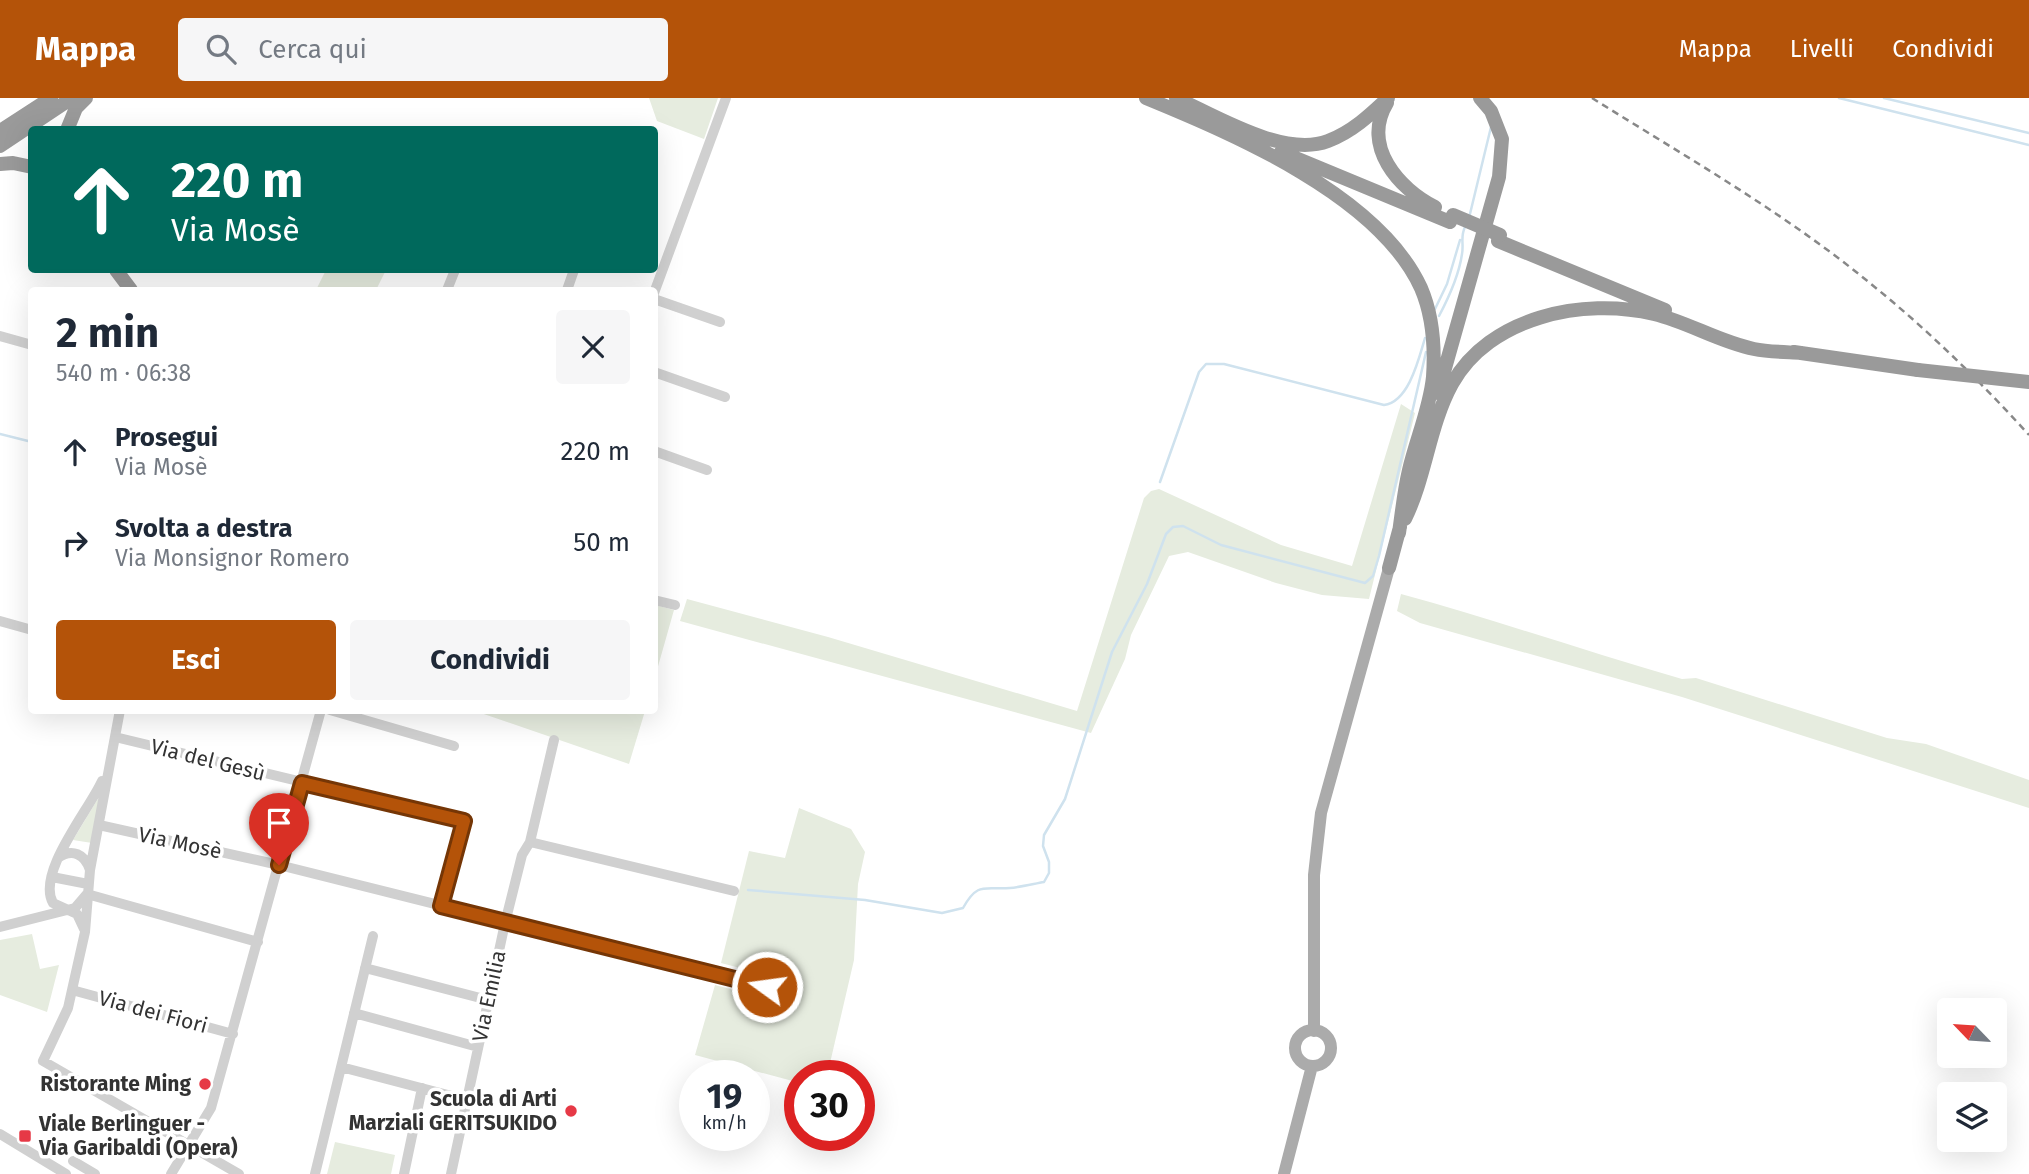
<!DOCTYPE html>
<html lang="it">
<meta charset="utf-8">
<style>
:root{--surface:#fff;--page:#f6f6f7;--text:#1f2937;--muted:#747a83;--accent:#b45309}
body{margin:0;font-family:"Fira Sans",sans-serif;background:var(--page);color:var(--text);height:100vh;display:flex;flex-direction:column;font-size:26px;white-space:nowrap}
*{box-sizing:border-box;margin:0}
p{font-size:23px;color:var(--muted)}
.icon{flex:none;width:38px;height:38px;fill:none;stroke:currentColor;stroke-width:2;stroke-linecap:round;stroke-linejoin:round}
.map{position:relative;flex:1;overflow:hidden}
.drawer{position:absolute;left:28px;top:189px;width:630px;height:427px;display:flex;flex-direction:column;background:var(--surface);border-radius:7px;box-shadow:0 7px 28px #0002}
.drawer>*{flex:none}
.guide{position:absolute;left:28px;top:28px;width:630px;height:147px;border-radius:7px;box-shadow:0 7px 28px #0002;background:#00695c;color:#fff;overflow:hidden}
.needle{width:46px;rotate:295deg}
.fabs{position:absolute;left:1937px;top:900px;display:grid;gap:14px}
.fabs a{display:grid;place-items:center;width:70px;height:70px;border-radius:7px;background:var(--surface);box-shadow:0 7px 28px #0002;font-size:35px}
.speed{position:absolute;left:679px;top:962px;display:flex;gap:14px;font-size:35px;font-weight:700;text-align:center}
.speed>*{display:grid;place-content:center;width:91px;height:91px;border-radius:50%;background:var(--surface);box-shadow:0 7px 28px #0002;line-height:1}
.speed small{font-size:18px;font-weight:400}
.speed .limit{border:10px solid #d22;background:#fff;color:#111}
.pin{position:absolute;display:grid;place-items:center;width:60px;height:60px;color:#fff;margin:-72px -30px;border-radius:50% 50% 50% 0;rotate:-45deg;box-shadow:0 0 7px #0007}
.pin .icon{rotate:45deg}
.me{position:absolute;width:77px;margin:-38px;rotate:284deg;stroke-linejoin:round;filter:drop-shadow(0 0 5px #0008)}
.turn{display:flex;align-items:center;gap:24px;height:147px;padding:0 28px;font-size:32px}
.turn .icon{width:91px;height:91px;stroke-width:2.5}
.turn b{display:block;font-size:49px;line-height:60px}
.round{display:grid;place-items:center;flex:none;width:74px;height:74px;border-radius:7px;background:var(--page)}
.summary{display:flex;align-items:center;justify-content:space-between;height:119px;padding:0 28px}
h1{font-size:42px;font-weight:700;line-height:52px}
.action{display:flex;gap:14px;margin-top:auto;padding:14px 28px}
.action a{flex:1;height:80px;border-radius:7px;background:var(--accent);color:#fff;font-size:28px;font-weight:700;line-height:80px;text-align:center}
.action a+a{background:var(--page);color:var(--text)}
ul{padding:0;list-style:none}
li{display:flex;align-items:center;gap:21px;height:91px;padding:0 28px}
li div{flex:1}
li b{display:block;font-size:26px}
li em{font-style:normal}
header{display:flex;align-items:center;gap:42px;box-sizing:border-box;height:98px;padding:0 35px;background:var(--accent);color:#fff}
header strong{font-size:33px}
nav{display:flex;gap:38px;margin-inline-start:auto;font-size:24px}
.search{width:490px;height:63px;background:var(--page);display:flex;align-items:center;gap:18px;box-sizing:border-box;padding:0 24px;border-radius:7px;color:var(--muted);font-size:26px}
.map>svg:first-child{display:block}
</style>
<header>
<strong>Mappa</strong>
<div class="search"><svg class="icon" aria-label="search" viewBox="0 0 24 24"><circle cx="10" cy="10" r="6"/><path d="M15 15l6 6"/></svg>Cerca qui</div>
<nav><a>Mappa</a><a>Livelli</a><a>Condividi</a></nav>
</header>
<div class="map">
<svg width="2029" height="1076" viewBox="0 0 2029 1076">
<rect width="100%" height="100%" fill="#fff"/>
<path fill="#e6ecdf" d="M649 0H718L704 41 657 23Z
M326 172H386L376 192H316Z
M1401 306 1415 315 1369 501 1322 497 1276 485 1188 454 1169 458 1131 537 1125 561 1091 635 680 523 687 501 828 539 1077 613 1144 400 1151 393 1159 391 1281 447 1352 468Z
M1401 496C1496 522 1588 554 1682 581L1696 580 1887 640 1926 646 2029 682V710L1682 599 1420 525 1397 513Z
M655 507 674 512 655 579Z
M475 613H645L629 666Z
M99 699 92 745 73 742Z
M799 710 851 731 865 754 858 786 854 862 827 978H800V985L695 957 715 887 769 901 775 879 721 865 749 753 785 760Z
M32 836 40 871 59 867 47 914 0 897V842Z
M335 1044 395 1057 391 1076H327Z"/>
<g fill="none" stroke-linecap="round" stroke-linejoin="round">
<path stroke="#cfe2ee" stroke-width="2.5" d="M1839 0 2029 47
M1884 0 2029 35
M1469 120 1491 29
M1435 211 1447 186 1460 142
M1439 218C1449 199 1459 177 1462 156 1464 145 1460 139 1465 129
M0 336 32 344
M1160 384 1199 274 1206 266H1224L1384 307C1409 304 1419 260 1425 240
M748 792 865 802 942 815 963 810C978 783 985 792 1010 790 1021 789 1033 786 1044 784L1049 775V764L1043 748 1044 737 1065 701 1112 554 1147 486 1166 436 1173 429 1183 428 1221 447 1365 485 1373 478 1379 458 1426 254"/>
<path stroke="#d0d0d0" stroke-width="10" d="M447 192 455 172
M567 192 574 172
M654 195 726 0
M654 201 720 224
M0 238 32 247
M654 274 725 299
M654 353 707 372
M654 502 675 507
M0 523 32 532
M120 612 90 772 85 834 72 892 68 910 43 963 239 1076
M330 612 454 648
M115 639 464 723 441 808
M99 727 279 767 767 889
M530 744 734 793
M58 760C72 750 85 756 90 772
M52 779 88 786
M87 796 258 844
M0 829 75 810 87 796
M84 831 77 816 53 805C36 775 89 712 102 683
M365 870 488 902
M72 892 233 936
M354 915 478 949
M341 969 467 1002
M0 1036 66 1076
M73 1063 95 1076
M171 1076 211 1010 321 612
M315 1076 373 838
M404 1076 422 990
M451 1076 505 825 522 757 530 744 554 642"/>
<path stroke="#ababab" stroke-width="12" d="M1295 950a18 18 0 1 1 36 0a18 18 0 1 1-36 0Z
M1314 933V777L1321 715 1389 470
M1284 1076 1312 968"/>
<path stroke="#9a9a9a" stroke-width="14" d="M1146 0C1236 37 1379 98 1421 190 1433 218 1435 250 1433 279 1430 310 1416 342 1409 372 1404 393 1402 414 1399 435
M1176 0C1216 18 1284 60 1328 43 1352 34 1370 17 1388 0
M1387 5C1361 48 1399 91 1435 109
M67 32 76 10 86 0
M0 33 51 0
M0 48 72 0
M1281 54 1450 124
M0 66 13 65 32 69
M1498 143 1665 212
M116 172 131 192
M1794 254 1918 272
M1438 295 1499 79 1502 41 1491 13 1480 0
M1405 421C1426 378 1429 328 1452 286 1489 219 1583 199 1654 216 1688 224 1719 244 1754 251 1769 254 1786 254 1802 255
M1389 470 1400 429"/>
<path stroke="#888" stroke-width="2.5" stroke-dasharray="7 5" stroke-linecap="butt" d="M1592 0C1686 59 1785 115 1871 186 1928 232 1980 283 2029 337"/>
<path stroke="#9a9a9a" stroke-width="14" d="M1453 117 1500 137
M1918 272 2029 284"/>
</g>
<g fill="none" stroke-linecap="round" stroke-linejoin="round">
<defs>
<path id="route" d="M279 767 302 685 464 723 441 808 767 889"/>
</defs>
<use href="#route" stroke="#753606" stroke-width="18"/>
<use href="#route" stroke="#b45309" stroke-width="12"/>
</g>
<g fill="#e63946" stroke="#fff" stroke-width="2.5">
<circle cx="205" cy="986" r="7"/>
<circle cx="571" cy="1013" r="7"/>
<rect x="18" y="1031" width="14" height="14" rx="3.5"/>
</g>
<g text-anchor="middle" stroke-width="7" stroke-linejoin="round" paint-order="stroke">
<g font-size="21" fill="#333" stroke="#fff">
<text transform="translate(208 662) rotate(14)" y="7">Via del Gesù</text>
<text transform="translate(180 745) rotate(12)" y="7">Via Mosè</text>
<text transform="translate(489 898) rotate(-78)" y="7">Via Emilia</text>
<text transform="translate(153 914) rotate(15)" y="7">Via dei Fiori</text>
</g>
<g font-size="21" font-weight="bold" fill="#333" stroke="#fff" text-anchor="end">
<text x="191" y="993">Ristorante Ming</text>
<text x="557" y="1008">Scuola di Arti<tspan x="557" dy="24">Marziali GERITSUKIDO</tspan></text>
<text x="39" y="1033" text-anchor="start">Viale Berlinguer -<tspan x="39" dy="24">Via Garibaldi (Opera)</tspan></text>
</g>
</g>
</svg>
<div class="fabs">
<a><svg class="needle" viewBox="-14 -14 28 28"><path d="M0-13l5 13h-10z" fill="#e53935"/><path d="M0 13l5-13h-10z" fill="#747a83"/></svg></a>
<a><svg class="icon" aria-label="layers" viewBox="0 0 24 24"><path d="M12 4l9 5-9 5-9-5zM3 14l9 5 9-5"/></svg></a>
</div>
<div class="speed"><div>19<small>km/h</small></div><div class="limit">30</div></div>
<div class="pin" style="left:279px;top:767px;background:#d93025"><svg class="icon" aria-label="arrive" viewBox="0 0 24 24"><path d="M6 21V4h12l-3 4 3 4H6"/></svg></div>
<svg class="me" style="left:767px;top:889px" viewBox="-20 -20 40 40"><circle r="17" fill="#b45309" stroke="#fff" stroke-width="3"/><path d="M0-11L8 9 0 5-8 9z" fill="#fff"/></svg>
<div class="guide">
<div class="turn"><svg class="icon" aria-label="ahead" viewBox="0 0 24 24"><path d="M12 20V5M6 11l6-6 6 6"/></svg><div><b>220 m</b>Via Mosè</div></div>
</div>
<section class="drawer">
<div class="summary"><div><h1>2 min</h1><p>540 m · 06:38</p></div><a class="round"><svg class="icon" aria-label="close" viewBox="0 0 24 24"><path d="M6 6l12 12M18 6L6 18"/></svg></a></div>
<ul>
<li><svg class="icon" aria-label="ahead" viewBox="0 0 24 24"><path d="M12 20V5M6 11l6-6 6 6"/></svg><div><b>Prosegui</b><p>Via Mosè</p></div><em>220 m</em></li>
<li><svg class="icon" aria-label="right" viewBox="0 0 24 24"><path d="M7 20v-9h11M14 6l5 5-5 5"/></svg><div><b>Svolta a destra</b><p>Via Monsignor Romero</p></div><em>50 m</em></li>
</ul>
<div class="action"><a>Esci</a><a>Condividi</a></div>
</section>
</div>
